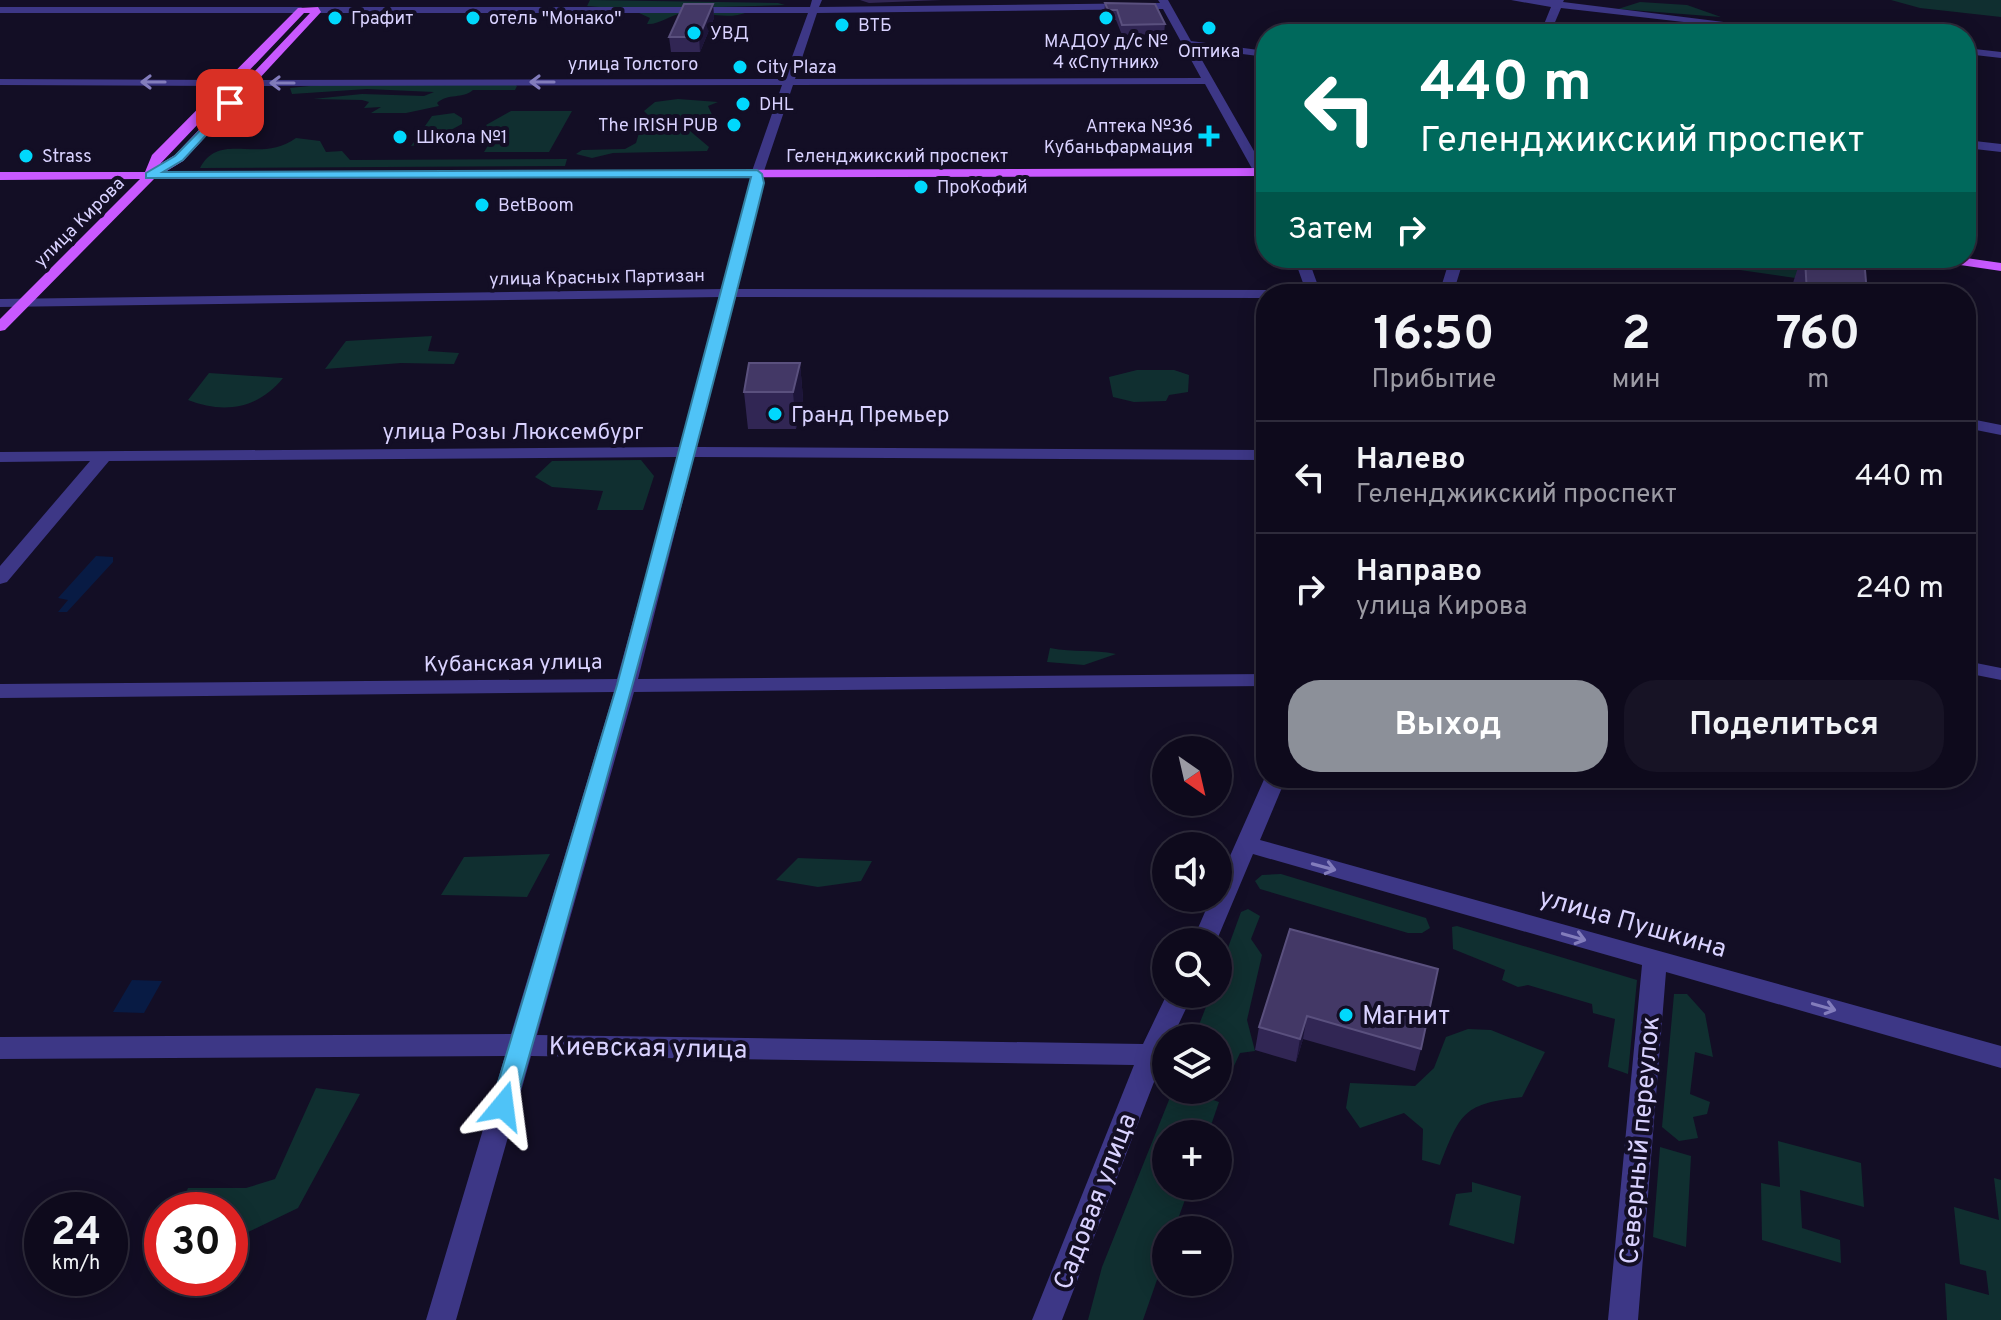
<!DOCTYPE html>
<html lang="ru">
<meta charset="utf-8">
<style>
:root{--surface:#0e0a1c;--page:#171325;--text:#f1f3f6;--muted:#9b9aa3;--line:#2e2b3b;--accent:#8c9099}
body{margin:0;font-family:Overpass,sans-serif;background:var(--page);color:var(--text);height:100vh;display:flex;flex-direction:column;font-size:30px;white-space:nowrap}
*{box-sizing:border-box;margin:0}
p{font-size:26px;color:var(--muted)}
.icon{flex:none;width:44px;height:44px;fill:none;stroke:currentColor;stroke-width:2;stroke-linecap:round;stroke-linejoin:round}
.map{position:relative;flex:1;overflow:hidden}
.drawer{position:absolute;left:1256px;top:284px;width:720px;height:504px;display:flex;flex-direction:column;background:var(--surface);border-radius:32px;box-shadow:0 4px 20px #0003,0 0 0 2px var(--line)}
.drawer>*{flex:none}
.guide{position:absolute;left:1256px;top:24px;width:720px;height:244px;border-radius:32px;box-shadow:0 4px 20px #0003,0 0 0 2px var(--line);background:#00695c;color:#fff;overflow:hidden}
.needle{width:52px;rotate:146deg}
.controls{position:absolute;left:1152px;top:736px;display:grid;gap:16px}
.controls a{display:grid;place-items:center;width:80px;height:80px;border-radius:50%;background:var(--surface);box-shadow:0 4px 20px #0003,0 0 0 2px var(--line);font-size:40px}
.speed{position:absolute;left:24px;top:1192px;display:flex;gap:16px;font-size:40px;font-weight:700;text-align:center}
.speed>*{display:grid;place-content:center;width:104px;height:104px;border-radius:50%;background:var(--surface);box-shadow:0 4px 20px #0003,0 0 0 2px var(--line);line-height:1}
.speed small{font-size:20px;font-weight:400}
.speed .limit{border:12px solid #d22;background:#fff;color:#111}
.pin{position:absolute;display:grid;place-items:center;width:68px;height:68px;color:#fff;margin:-34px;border-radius:16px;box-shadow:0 4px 12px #0006}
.me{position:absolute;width:88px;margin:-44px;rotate:16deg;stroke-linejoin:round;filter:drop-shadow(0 0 6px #0008)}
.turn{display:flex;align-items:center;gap:28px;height:168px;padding:0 32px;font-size:36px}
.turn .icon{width:104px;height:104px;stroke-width:2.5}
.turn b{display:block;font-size:56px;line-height:68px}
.then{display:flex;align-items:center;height:76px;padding:0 32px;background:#0003;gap:16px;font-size:30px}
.eta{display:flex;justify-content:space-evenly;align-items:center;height:136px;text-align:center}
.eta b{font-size:48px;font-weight:700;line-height:56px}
.cta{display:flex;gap:16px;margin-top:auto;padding:16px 32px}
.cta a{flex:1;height:92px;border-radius:32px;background:var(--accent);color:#fff;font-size:32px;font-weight:700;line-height:92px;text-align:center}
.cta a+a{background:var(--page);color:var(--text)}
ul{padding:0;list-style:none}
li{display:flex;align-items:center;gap:24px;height:112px;padding:0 32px;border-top:2px solid var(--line)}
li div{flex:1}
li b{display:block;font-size:30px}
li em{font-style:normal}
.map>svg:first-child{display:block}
</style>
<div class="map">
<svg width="2001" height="1320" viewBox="0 0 2001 1320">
<rect width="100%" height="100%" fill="#130e25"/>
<path fill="#102f30" d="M590 0 778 3 785 5 718 7 748 12C726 21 705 11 683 13 670 15 659 25 647 24L650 18 639 13 567 12 611 8 587 6Z
M1891 0H2001V17L1920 8Z
M1640 2 1687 5 1721 17 1618 9Z
M514 83 517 86 515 90H473C463 99 448 93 437 103L439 106 406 113H371L381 107 364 108 369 102 362 100 313 99 362 94 424 96 434 92 367 89 292 94 290 88 329 84Z
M678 99 718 102 708 106 714 119 692 120 699 126 690 130 646 128 642 122 647 114 644 111 655 102Z
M511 111H572L549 152H484L489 144 484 138 491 131 486 125Z
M454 113 462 118V124L447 132 453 136 446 139 430 137 423 144 411 146 432 116Z
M690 131 709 147 707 151 613 153 592 158 576 154 582 150 625 149 636 143 639 133Z
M296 138 320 141 326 152 342 151 350 160 567 159 565 166 200 168C220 130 259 165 296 138Z
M1720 258H1841L1823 282 1712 266V260Z
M432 336 428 351 459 353 454 364 401 363 325 369 346 341Z
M1137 370H1174L1189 375 1188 392 1169 395 1166 401 1134 402 1113 397 1109 377Z
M209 373 283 378C258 409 224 414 188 400Z
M641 460 654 476 643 510H597L603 491 552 487 535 477 552 461Z
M1050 648C1074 653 1093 649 1116 654L1084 665 1047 662Z
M550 854 527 897 441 895 464 857Z
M798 858 872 861 861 881 818 887 776 880Z
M1281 874 1426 918 1430 928 1422 933H1408L1260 889 1255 881 1262 875Z
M1248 909 1260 916 1251 939 1262 955 1247 1020 1255 1051 1240 1053 1221 1094 1194 1090H1218V1038H1207L1197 1030 1211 994H1218V975L1241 912Z
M1457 926 1637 980 1628 1074 1608 1067 1615 1019 1593 1013 1592 1004 1528 985 1518 987 1502 980 1505 970 1453 949 1452 927Z
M1674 994H1687L1705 1014 1713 1057 1695 1052 1690 1094 1710 1102 1707 1114 1693 1117 1698 1138 1679 1141 1662 1127Z
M1468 1029 1491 1030 1545 1052 1522 1097C1464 1104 1461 1111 1440 1165L1422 1160 1423 1129 1404 1113 1360 1128 1346 1108 1350 1083 1415 1086 1434 1068 1446 1037Z
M316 1088 360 1094 298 1208 244 1234 230 1249V1210H178L188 1188H246L275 1179Z
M1173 1090H1184L1219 1102 1208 1134H1166V1186H1190L1174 1230H1166V1254L1143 1320H1088L1102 1267Z
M1778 1141 1861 1163 1864 1207 1800 1190 1802 1228 1840 1240 1841 1263 1762 1240 1761 1183 1780 1187Z
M1660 1147 1691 1156 1686 1247 1653 1237Z
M1994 1178 2001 1180V1320H1947L1945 1283 1989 1295 1986 1271 1960 1264 1954 1207 1999 1220Z
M1472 1182 1521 1196 1514 1244 1449 1225 1456 1194 1472 1192Z"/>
<path fill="#081b44" d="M96 556 113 557V562L67 612H58L68 600 58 598Z
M132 980 162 981 144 1013 113 1012Z"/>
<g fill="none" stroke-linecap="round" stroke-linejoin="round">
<path fill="#3d3786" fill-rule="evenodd" d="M812 0H822L819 7 1160 3 1158 0H1168L1191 41 1266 51V57L1195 48 1266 172V187L1260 183 1205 84 793 85 763 174 764 183 737 289 1289 290 1296 294H1266V298L735 297 697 447 1266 450V460L694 457 638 679 1266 674V686L634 692 537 1035 1143 1044 1167 994H1193L1172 1038H1166V1051L1062 1320H1032L1134 1065 531 1056 456 1320H426L505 1056 0 1059V1037L511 1034 614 692 0 698V684L617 679 678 457 109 461 7 582 0 584V566L90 461 0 462V452L680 447 721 297 0 307V299L723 289 752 183 751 174 782 85 249 86 243 83 249 80 784 79 808 13H318L313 10 318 7H810ZM1163 9 1201 78 795 79 817 13Z
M1511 0H1564L1563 2 1820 34H1788L1561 8 1550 34H1540L1551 7Z
M0 7H301L306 10 301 13H0Z
M1966 48 2001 52V58L1966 54Z
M0 79 231 80 237 83 231 86 0 85Z
M1966 140 2001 144V152L1966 148Z
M1294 258H1308L1321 294H1307Z
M1450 258H1464L1453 294H1439Z
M1966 418 2001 425V435L1966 428Z
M1966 661 2001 668V680L1966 673Z
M1266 775V778H1286L1260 840 2001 1046V1068L1666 972 1638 1320H1608L1642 965 1253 854 1216 942H1192L1211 898H1218V883Z"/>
<path fill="#c959ff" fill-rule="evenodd" d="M318 7 321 12 183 161 165 172 1266 168V176L154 179 5 330 0 331V319L140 179 0 180V172H145L152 155 298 8ZM304 13H310L175 155 160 164Z
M1933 258H1966L2001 263V271L1940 262Z"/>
</g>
<path fill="#312654" d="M860 0H942L869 3Z
M1105 3 1165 24 1164 34 1122 35 1116 20H1108L1104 13Z
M713 4 714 18 700 52H671L669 37Z
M1593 258H1648L1646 266Z
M1801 258H1864L1867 294H1793V283Z
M800 363 803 399 796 429H748L744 392Z
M1290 929 1421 1049 1415 1071 1303 1039 1296 1062 1255 1050 1259 1027Z"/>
<path fill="#1d1539" d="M713 4 714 18 700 52 699 37Z
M800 363 803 399 796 429 793 392Z
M1307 1016 1303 1039 1296 1062 1300 1039Z"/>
<path fill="#433866" stroke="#5a507e" stroke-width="2" d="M1105 3 1155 4 1165 24 1122 25 1117 10H1108Z
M684 4H713L699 37H669Z
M1805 258H1864L1867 294H1807Z
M749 363H800L793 392H744Z
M1290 929 1438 969 1421 1049 1307 1016 1300 1039 1259 1027Z"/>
<defs><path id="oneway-shaft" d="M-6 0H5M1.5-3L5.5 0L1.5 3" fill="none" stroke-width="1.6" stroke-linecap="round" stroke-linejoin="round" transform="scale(2)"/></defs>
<g stroke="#837dbc">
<use href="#oneway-shaft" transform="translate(153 82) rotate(-180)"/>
<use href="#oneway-shaft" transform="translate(542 82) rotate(180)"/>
<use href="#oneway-shaft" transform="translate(282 83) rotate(180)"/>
<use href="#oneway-shaft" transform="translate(1324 867) rotate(15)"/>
<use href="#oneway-shaft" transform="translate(1574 937) rotate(16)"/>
<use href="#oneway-shaft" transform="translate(1824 1007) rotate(16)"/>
</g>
<path fill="#4fc3f7" stroke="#337fa1" stroke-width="2" d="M230 100 234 105 183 160 163 172 757 170 762 174 764 183C687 493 602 800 515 1106L511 1114 503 1117 494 1114 491 1106 617 685 751 177 146 178V173L175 156Z"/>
<g fill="#00d8fd" stroke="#130e25" stroke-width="3">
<circle cx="335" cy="18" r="8"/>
<circle cx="473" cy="18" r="8"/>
<circle cx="1106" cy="18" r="8"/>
<circle cx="842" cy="25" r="8"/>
<circle cx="1209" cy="28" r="8"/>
<circle cx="694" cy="33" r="8"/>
<circle cx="740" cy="67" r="8"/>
<circle cx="743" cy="104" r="8"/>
<circle cx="734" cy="125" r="8"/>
<path d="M1205 124h8v8h8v8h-8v8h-8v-8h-8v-8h8z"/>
<circle cx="400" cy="137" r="8"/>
<circle cx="26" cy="156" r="8"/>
<circle cx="921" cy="187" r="8"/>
<circle cx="482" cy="205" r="8"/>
<circle cx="775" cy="414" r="8"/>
<circle cx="1346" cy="1015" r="8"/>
</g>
<g text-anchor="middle" stroke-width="8" stroke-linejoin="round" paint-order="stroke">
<g font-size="18" fill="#d9d2ff" stroke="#130e25" text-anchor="start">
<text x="351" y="24">Графит</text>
<text x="489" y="24">отель "Монако"</text>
<text x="858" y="31">ВТБ</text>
<text x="710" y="39">УВД</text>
<text x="1106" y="47" text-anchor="middle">МАДОУ д/с №<tspan x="1106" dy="21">4 «Спутник»</tspan></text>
<text x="1209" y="57" text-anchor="middle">Оптика</text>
<text x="756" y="73">City Plaza</text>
<text x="759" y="110">DHL</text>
<text x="718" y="131" text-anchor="end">The IRISH PUB</text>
<text x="1193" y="132" text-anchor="end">Аптека №36<tspan x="1193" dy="21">Кубаньфармация</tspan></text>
<text x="416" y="143">Школа №1</text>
<text x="42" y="162">Strass</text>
<text x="937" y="193">ПроКофий</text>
<text x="498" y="211">BetBoom</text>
</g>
<g font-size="18" fill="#d9d2ff" stroke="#130e25">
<text x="633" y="70">улица Толстого</text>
<text x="897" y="162">Геленджикский проспект</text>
<text transform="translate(79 222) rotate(-45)" y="6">улица Кирова</text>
<text transform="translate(597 277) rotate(-1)" y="6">улица Красных Партизан</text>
</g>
<g font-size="22" fill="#d9d2ff" stroke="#130e25" text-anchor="start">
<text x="791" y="422">Гранд Премьер</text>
</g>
<g font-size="22" fill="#d9d2ff" stroke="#130e25">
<text x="513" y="439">улица Розы Люксембург</text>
<text transform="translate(513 662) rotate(-1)" y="8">Кубанская улица</text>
</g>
<g font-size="26" fill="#d9d2ff" stroke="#130e25">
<text transform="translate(1633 922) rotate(16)" y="9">улица Пушкина</text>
<text transform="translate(648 1047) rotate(1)" y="9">Киевская улица</text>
<text transform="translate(1639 1140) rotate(-85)" y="9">Северный переулок</text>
<text transform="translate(1094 1201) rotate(-69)" y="9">Садовая улица</text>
</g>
<g font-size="26" fill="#d9d2ff" stroke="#130e25" text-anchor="start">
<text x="1362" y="1024">Магнит</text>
</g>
</g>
</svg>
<div class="controls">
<a><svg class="needle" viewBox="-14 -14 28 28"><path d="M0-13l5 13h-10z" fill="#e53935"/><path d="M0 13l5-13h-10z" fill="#9b9aa3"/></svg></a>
<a><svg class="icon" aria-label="sound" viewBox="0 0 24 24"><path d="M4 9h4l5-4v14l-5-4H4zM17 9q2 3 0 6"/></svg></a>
<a><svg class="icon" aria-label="search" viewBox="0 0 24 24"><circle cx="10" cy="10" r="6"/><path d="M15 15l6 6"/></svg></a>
<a><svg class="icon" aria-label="layers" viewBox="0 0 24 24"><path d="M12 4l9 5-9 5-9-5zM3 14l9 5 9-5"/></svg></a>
<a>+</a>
<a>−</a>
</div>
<div class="speed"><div>24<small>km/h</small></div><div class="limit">30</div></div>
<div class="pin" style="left:230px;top:103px;background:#d93025"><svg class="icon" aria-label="arrive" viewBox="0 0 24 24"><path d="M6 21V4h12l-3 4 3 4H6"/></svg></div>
<svg class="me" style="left:503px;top:1106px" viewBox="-20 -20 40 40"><path d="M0-17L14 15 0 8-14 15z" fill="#4fc3f7" stroke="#fff" stroke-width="4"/></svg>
<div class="guide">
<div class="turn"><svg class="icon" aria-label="left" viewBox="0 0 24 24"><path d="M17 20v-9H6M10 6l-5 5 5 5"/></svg><div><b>440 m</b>Геленджикский проспект</div></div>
<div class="then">Затем<svg class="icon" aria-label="right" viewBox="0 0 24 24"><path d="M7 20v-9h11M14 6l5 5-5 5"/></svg></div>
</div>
<section class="drawer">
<div class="eta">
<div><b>16:50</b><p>Прибытие</p></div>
<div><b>2</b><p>мин</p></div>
<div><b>760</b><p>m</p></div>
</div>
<ul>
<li><svg class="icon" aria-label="left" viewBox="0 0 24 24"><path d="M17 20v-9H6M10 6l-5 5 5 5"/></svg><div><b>Налево</b><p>Геленджикский проспект</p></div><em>440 m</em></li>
<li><svg class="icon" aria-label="right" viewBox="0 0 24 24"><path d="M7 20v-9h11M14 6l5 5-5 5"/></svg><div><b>Направо</b><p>улица Кирова</p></div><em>240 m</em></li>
</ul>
<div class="cta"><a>Выход</a><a>Поделиться</a></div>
</section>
</div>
